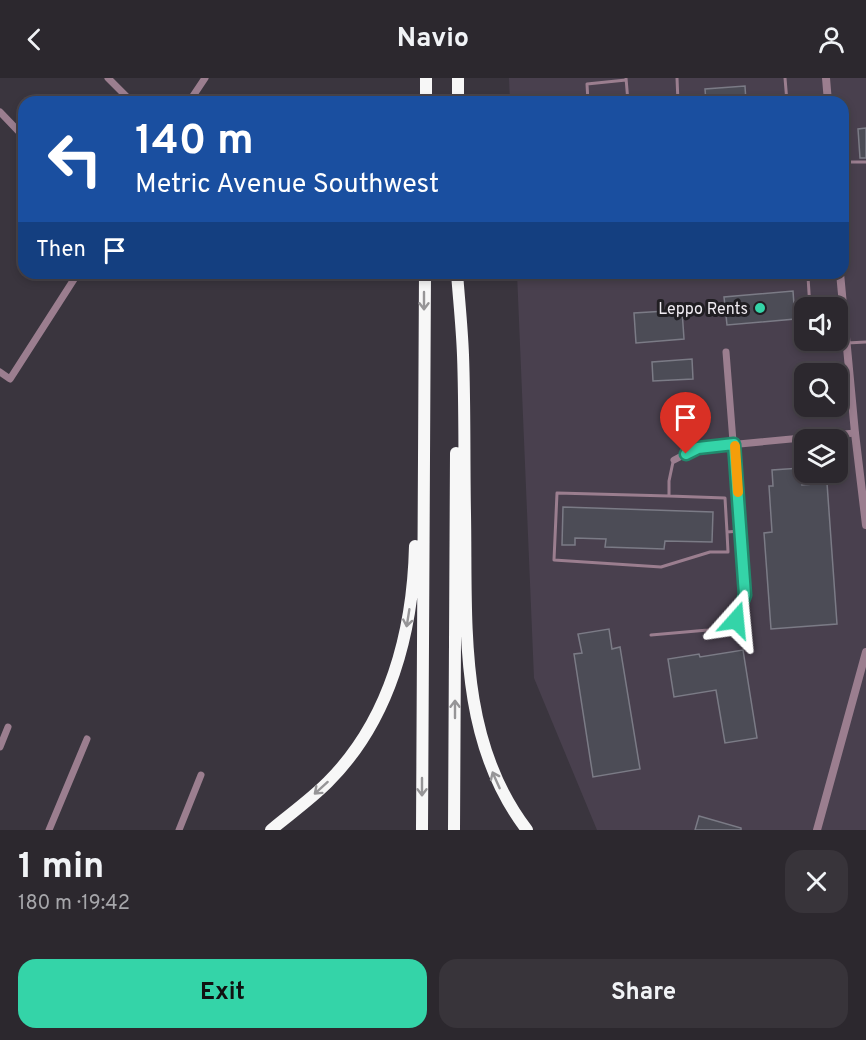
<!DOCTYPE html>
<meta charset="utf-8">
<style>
:root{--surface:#2c282e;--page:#38343a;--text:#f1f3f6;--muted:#a6a6aa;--line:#48444a;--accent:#34d4a8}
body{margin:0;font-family:Overpass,sans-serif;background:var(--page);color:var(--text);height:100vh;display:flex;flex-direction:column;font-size:22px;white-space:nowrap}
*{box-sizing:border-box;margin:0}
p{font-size:20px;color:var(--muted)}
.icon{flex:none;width:33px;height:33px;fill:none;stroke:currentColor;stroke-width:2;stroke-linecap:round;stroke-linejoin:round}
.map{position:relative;height:752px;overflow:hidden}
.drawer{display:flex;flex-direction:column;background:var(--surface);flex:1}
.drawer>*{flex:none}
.hud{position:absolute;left:18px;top:18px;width:831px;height:183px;border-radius:18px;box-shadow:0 3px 9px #0003,0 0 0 2px var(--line);background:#1a4fa0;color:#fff;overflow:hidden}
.fabs{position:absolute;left:794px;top:219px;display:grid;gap:12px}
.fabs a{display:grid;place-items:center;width:54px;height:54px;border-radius:12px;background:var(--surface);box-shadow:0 3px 9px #0003,0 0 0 2px var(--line);font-size:30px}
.pin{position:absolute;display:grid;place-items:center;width:51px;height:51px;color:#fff;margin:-62px -26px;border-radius:50% 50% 50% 0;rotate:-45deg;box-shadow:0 0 6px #0007}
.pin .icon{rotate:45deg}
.me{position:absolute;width:66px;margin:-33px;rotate:18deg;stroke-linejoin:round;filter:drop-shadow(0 0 4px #0008)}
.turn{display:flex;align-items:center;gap:21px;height:126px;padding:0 18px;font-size:27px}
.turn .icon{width:78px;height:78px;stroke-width:2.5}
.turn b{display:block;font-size:42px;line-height:51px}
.then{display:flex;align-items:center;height:57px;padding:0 18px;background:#0003;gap:12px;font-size:22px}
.round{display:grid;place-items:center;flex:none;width:63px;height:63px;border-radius:18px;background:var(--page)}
.summary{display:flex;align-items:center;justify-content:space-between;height:102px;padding:0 18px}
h1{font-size:36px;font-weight:700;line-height:45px}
.action{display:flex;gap:12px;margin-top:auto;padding:12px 18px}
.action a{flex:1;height:69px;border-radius:18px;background:var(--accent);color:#111;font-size:24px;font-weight:700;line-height:69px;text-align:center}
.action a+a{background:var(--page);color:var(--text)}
header{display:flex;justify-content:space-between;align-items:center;height:78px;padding:0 18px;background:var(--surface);font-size:27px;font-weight:700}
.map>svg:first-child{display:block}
</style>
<header><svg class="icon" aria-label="back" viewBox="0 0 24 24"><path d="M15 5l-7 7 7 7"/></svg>Navio<svg class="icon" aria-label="person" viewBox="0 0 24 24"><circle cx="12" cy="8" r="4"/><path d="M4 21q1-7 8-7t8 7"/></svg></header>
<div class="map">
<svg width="866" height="752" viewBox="0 0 866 752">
<rect width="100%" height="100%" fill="#3a353e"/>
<path fill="#49404e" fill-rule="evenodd" d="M509 0H866V752H597L534 600 517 195H843V24H510ZM804 230H837V262H804ZM804 296H837V328H804ZM804 362H837V394H804Z"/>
<path fill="#4c4c56" stroke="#7b7b86" stroke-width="1.5" d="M745 8 746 24H706L705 11Z
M866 50V80H860L858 51Z
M793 213 795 241 727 247 724 219Z
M682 232 684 261 636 265 634 235Z
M692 281 693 301 653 303 652 284Z
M801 390 802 407 827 405 837 546 771 551 764 455 772 454 769 408H773L772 392Z
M563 429 713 434 712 464 665 463 664 471 605 469 606 461 575 460V467H562Z
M609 551 612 571 620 569 640 691 593 699 574 576 582 575 578 556Z
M743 572 757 660 725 665 716 612 674 619 668 581 699 576 700 579Z
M699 738 741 750V752H695Z"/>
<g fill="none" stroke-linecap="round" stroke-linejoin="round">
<path stroke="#9b7e8f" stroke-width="3" d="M626 0 628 24
M677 0 678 24
M785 0 787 24
M588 24 587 6 626 2
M843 84H866
M810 230 808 199 838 196
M847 265 866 264
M673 384 669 403V418L725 420 727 454 740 453
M669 418 557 415 554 482 661 489 710 474H728L727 454
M651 557 708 552 734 542"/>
<path stroke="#9b7e8f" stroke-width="7" d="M108 0 132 24
M189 24 205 0
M0 34 24 59
M726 274 745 517 736 542
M0 294 10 301 78 195
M674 382 697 370 855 355
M0 669 8 649
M49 752 87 661
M179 752 201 697"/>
<path stroke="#9b7e8f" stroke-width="8" d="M826 0 828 24
M840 195 855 355 866 447
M817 752 866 574"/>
<path stroke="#f7f7f7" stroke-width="12" d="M426 24V0
M458 24V0
M457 195C459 222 462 250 463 277 465 330 464 383 465 436 467 544 457 661 527 752
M271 752C290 736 310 722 328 704 390 642 413 554 415 468
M422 752 425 195
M454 752 456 375"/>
</g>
<defs><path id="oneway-shaft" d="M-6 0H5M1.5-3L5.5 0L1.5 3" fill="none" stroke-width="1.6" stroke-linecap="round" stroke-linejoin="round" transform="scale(1.5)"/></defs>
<g stroke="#969597">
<use href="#oneway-shaft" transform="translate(424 223) rotate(90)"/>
<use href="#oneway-shaft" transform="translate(408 540) rotate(99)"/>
<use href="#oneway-shaft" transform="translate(455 631) rotate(-90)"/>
<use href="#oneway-shaft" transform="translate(496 702) rotate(-114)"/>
<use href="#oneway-shaft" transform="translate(422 709) rotate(90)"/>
<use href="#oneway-shaft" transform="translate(321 710) rotate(138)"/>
</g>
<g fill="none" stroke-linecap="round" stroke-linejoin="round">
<defs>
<path id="route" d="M686 376 698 370 734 366 745 517 736 542"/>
</defs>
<use href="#route" stroke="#228a6d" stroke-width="15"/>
<use href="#route" stroke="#34d4a8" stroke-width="10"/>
<path stroke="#f59e0b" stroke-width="10" d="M735 368 738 414"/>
</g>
<circle fill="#34d4a8" stroke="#201e22" stroke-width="2" cx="760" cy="230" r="6"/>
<g text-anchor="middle" stroke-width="6" stroke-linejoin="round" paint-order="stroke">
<g font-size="16" fill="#f0ecf2" stroke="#201e22" text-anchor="end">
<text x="748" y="236">Leppo Rents</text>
</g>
</g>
</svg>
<div class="fabs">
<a><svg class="icon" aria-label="sound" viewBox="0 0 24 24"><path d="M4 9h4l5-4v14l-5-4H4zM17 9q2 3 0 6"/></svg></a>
<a><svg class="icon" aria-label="search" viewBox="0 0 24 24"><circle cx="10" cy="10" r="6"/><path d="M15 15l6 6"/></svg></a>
<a><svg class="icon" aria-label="layers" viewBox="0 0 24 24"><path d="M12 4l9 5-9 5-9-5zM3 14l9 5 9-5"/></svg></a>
</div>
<div class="pin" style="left:686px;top:376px;background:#d93025"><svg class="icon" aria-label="arrive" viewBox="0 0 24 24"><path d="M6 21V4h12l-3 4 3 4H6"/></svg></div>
<svg class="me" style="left:736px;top:542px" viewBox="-20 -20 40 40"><path d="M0-17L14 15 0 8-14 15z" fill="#34d4a8" stroke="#fff" stroke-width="4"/></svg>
<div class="hud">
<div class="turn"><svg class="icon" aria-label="left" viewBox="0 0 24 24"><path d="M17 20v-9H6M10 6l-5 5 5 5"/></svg><div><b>140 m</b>Metric Avenue Southwest</div></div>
<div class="then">Then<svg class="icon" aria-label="arrive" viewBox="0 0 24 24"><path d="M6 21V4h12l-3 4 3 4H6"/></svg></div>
</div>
</div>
<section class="drawer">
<div class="summary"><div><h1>1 min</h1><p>180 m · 19:42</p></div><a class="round"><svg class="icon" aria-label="close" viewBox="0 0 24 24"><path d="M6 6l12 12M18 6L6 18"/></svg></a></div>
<div class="action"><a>Exit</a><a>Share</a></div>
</section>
